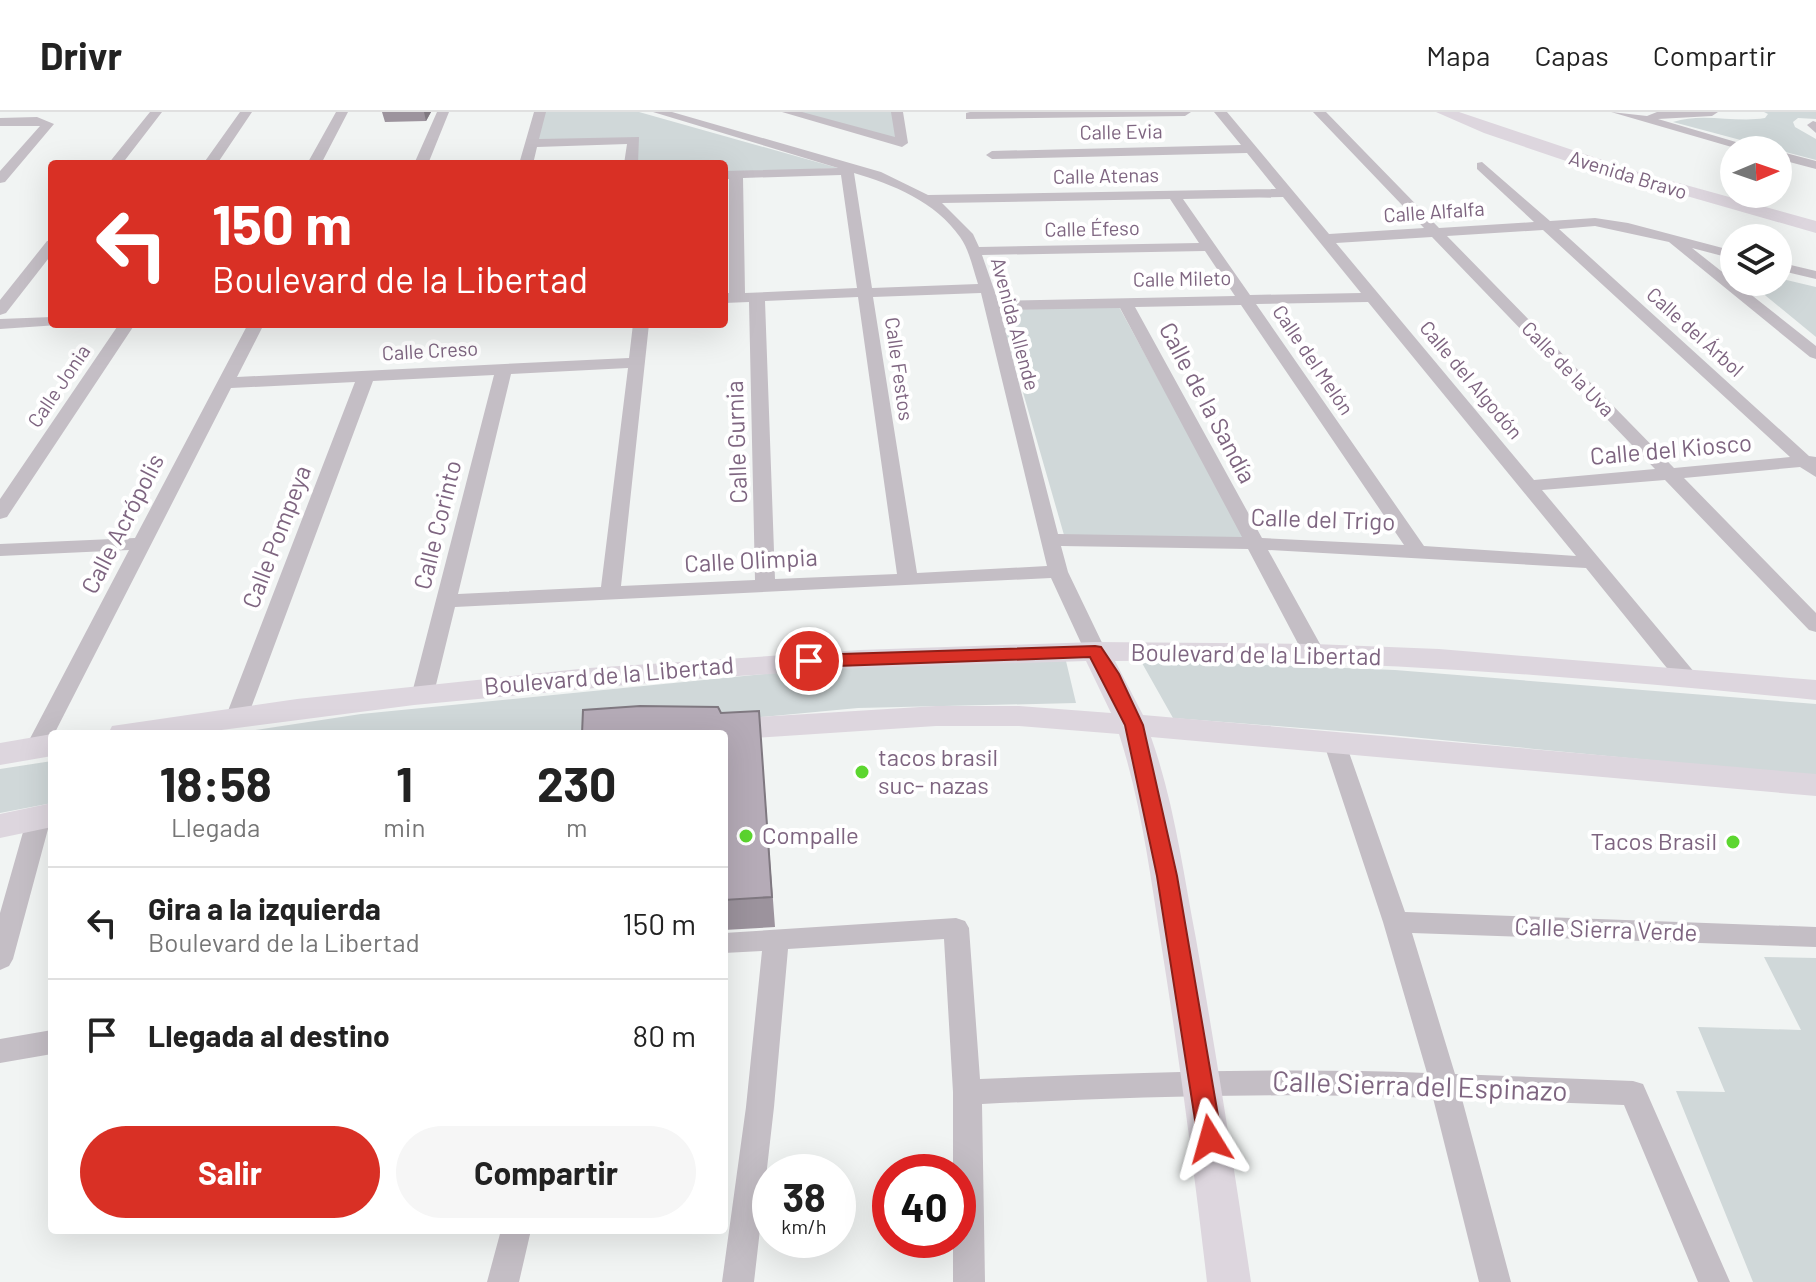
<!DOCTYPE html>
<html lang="es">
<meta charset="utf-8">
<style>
:root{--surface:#fff;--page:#f6f6f6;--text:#222;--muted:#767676;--line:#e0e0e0;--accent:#d93025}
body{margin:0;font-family:Barlow,sans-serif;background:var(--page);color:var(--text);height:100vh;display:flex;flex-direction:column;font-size:30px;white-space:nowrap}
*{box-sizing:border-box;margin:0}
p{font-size:26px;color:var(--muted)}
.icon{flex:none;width:44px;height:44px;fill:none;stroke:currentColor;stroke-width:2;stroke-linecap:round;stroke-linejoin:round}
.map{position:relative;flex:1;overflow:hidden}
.sheet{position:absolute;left:48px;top:618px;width:680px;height:504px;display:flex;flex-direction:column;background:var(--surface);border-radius:8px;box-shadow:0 8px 32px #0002}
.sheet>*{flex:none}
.banner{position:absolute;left:48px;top:48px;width:680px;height:168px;border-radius:8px;box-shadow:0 8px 32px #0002;background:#d93025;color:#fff;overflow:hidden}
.needle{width:52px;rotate:88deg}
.tools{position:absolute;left:1720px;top:24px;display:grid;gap:16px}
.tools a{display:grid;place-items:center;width:72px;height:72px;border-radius:50%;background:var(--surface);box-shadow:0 8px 32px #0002;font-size:40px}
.speed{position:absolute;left:752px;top:1042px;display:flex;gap:16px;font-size:40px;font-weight:700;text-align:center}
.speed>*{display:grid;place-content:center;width:104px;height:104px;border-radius:50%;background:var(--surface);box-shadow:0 8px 32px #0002;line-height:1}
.speed small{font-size:20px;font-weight:400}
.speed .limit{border:12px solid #d22;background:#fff;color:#111}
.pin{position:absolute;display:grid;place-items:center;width:68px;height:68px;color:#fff;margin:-34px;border:4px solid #fff;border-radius:50%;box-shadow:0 2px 8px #0007}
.me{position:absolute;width:88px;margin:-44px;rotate:352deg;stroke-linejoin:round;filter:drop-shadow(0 0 6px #0008)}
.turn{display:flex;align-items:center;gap:28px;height:168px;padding:0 32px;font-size:36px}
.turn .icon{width:104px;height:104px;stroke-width:2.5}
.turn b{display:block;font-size:56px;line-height:68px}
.eta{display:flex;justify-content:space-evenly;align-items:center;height:136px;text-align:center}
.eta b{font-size:48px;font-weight:700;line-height:56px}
.primary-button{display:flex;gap:16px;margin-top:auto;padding:16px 32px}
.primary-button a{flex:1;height:92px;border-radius:48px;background:var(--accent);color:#fff;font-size:32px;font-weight:700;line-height:92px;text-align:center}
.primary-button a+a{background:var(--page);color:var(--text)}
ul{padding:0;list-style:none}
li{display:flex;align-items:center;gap:24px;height:112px;padding:0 32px;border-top:2px solid var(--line)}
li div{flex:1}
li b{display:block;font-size:30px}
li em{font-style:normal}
header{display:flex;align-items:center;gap:48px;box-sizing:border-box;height:112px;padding:0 40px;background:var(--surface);border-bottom:2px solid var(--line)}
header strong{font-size:38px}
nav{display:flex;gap:44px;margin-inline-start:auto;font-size:28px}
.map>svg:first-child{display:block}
</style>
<header>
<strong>Drivr</strong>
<nav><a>Mapa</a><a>Capas</a><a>Compartir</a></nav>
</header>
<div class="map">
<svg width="1816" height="1170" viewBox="0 0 1816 1170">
<rect width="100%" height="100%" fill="#f1f4f3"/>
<path fill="#d0d8d9" d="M544 0H639L838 56 724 62V52H628L629 27 536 29Z
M790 0H895L901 30Z
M1764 0H1816V7L1798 6 1793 10 1795 15 1816 27V48L1673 10C1702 0 1735 11 1765 6L1768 2Z
M1778 166 1816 175V225L1749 170H1778Z
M1118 193 1245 426 1064 423 999 197Z
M1066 549 1076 591 858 596 580 622H230L361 602 855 553Z
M1191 550 1395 558 1816 592V664L1390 623 1173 606 1142 551Z
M52 649V691L0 701V657Z
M1764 845 1816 846V1170H1753L1676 979 1725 980 1698 915 1801 918Z"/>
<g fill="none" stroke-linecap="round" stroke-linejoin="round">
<path fill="#c4bec5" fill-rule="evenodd" d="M150 0H162L122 52H108Z
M240 0H252L217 52H203Z
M336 0H348L321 52H307Z
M437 0H449L428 52H414Z
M534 0H546L539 27 639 25 638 52H624L627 32 537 35 533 52H519Z
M653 0H672L881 60 928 83 1276 77 1247 41 992 47 986 43 992 39 1241 33 1214 0H1227L1329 122 1424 116 1313 0H1326L1439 116 1534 110 1477 57V51L1482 50 1550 109 1595 106 1628 111 1734 139V147L1692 136 1816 234V247L1810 245 1669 130 1595 114 1559 117 1809 344 1816 345V365L1800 355 1684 366 1816 501V520L1809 518 1665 368 1542 378 1695 561 1698 566 1695 571H1679L1586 456 1268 438 1325 541 1314 548 1303 541 1248 437 1061 434 1068 460 1106 539 1103 544H1087L1051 466 455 495 434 581 431 586H415L412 581 494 263 373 269 248 604 245 609H229L226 604 355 270 231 276 47 636 44 642H28L25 636 129 438 0 444V432L135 426 248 212H264L237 265 629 246 633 212H649L621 474 755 468 749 190 724 191V181H729V67H724V59L838 56ZM854 61C892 72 936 90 960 125 969 137 973 157 978 172L872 176ZM841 63 857 176 745 181 743 66ZM1283 85 1361 181 1250 183 1183 87ZM1170 87 1199 131 979 135 973 122 942 91ZM1543 118 1790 345 1674 356 1447 124ZM1432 125 1655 357 1534 368 1336 131ZM1205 139 1235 184 998 189 982 143ZM981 181 1047 454 917 461 873 185ZM858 185 897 462 775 467 765 189ZM1368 190 1576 444 1424 434 1256 192ZM1241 193 1404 433 1262 426 1135 195ZM1120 196 1242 425 1058 422 1000 198ZM628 256 601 475 458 482 511 262Z
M782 0H802L895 25 891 0H903L908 31 902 35Z
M970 0H1191L1185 4 966 7V1Z
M1611 0 1647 4 1657 0H1718L1712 4 1658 7 1763 38H1742Z
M37 5 54 12 5 70 0 71V59L40 14H0V6Z
M1813 9 1816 10V21L1807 13Z
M1778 39 1816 49V57L1778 47Z
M52 128V142L6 201 0 203V188L47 129Z
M1778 150 1816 159V167L1778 158Z
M52 205V212L58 213 0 217V207Z
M119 212H135L7 405 0 407V387Z
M1334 621 1342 623 1345 629 1405 800 1816 815V835L1412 821 1455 962 1633 969 1643 972 1730 1170H1698L1624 993 1462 987 1511 1170H1479L1433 986C1282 980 1132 985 982 992L985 1170H953V1128H958V1060H953V980L944 827 788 837 774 995 754 1170H722L746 995 762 839 724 841V821L956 806 965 809 969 816 980 967C1129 961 1277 955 1427 961L1383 810 1323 629 1326 623Z
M39 697 47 700 51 706 13 847 9 854 0 858V801L27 706 31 700Z
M52 918V942L0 951V927Z
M501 1118H531L519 1170H487Z"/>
<path fill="#ddd6de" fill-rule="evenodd" d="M1436 0H1459L1635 59 1816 109V121L1575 52 1484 21Z
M1095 530 1314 532 1439 537 1816 568V588C1583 565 1350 545 1115 549L1143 603 1816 662V684L1151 625C1174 690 1183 759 1196 827 1216 941 1234 1055 1251 1170H1207C1194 1057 1179 944 1161 831 1150 761 1141 690 1119 622L1019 614H936L724 628V622H647L651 614 662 611 936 594H1019L1111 601 1086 549 860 556 679 568 414 593 191 622H108L112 614 297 587 589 556 860 538Z
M52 622V644L0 653V631Z
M52 691V715L0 726V702Z"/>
</g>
<path fill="#9c939d" d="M382 0H431L426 9 385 10Z
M759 599 775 815 724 818V622L721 601Z"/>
<path fill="#7f7880" d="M424 0H431L426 9Z"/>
<path fill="#b5abb7" stroke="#7f7880" stroke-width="2" d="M640 594 718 595 721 601 759 599 772 785 724 788V622H582L583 598Z"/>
<path fill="#d93025" stroke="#8d1f18" stroke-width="2" d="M1095 534 1101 535 1119 562 1143 613 1177 764 1222 1027 1219 1035 1210 1038 1201 1035 1198 1027 1157 764 1125 613 1090 545 809 555 801 549 809 543Z"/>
<g fill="#5cd62f" stroke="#fff" stroke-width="3">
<circle cx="862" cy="660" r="8"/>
<circle cx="746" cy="724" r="8"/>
<circle cx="1733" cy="730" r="8"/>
</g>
<g text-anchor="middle" stroke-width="8" stroke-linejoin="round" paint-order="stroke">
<g font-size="20" fill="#7e6580" stroke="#fff">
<text transform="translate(1121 20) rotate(-1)" y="7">Calle Evia</text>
<text transform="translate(1628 63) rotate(17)" y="7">Avenida Bravo</text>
<text transform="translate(1106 64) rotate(-1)" y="7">Calle Atenas</text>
<text transform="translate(1434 100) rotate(-4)" y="7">Calle Alfalfa</text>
<text transform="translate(1092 117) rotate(-1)" y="7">Calle Éfeso</text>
<text transform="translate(1182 167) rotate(-1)" y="7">Calle Mileto</text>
<text transform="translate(1015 212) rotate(75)" y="7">Avenida Allende</text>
<text transform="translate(1695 220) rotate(42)" y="7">Calle del Árbol</text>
<text transform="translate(430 239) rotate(-3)" y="7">Calle Creso</text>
<text transform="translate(1313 248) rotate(56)" y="7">Calle del Melón</text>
<text transform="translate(899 257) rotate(82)" y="7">Calle Festos</text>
<text transform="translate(1568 257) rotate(46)" y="7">Calle de la Uva</text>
<text transform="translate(1471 268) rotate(50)" y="7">Calle del Algodón</text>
<text transform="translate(59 274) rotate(-56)" y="7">Calle Jonia</text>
</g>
<g font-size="24" fill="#7e6580" stroke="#fff">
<text transform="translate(1207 291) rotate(62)" y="8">Calle de la Sandía</text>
<text transform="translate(737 330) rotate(-92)" y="8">Calle Gurnia</text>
<text transform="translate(1671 338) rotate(-5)" y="8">Calle del Kiosco</text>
<text transform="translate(1323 408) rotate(2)" y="8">Calle del Trigo</text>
<text transform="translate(123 412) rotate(-63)" y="8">Calle Acrópolis</text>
<text transform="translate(438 413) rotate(-76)" y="8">Calle Corinto</text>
<text transform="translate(277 425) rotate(-69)" y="8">Calle Pompeya</text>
<text transform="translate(751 449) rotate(-3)" y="8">Calle Olimpia</text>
<text transform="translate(1256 543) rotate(1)" y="8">Boulevard de la Libertad</text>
<text transform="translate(609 564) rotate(-5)" y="8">Boulevard de la Libertad</text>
<text transform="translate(1606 818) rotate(2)" y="8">Calle Sierra Verde</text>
</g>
<g font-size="24" fill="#7e6580" stroke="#fff" text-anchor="start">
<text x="878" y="654">tacos brasil<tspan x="878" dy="28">suc- nazas</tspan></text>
<text x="762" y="732">Compalle</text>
<text x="1717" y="738" text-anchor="end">Tacos Brasil</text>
</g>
<g font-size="28" fill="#7e6580" stroke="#fff">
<text transform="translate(1420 974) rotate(2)" y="10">Calle Sierra del Espinazo</text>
</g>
</g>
</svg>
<div class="tools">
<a><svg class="needle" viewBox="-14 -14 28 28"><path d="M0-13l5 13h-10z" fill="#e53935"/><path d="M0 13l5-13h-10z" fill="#767676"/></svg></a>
<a><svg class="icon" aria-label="layers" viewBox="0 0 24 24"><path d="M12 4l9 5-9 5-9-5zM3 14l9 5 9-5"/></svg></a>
</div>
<div class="speed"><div>38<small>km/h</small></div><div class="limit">40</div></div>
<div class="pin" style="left:809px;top:549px;background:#d93025"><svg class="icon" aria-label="arrive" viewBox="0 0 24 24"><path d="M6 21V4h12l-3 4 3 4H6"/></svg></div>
<svg class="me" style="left:1210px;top:1027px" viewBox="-20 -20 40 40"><path d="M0-17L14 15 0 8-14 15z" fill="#d93025" stroke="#fff" stroke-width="4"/></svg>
<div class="banner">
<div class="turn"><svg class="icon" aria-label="left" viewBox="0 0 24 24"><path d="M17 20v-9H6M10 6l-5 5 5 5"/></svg><div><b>150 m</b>Boulevard de la Libertad</div></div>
</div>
<section class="sheet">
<div class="eta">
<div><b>18:58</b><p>Llegada</p></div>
<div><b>1</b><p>min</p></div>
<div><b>230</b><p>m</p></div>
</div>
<ul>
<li><svg class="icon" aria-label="left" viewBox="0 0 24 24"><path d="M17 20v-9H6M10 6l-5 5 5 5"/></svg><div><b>Gira a la izquierda</b><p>Boulevard de la Libertad</p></div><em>150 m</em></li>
<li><svg class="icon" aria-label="arrive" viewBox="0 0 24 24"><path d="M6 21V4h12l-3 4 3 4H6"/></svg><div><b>Llegada al destino</b></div><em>80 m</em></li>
</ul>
<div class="primary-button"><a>Salir</a><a>Compartir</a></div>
</section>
</div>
